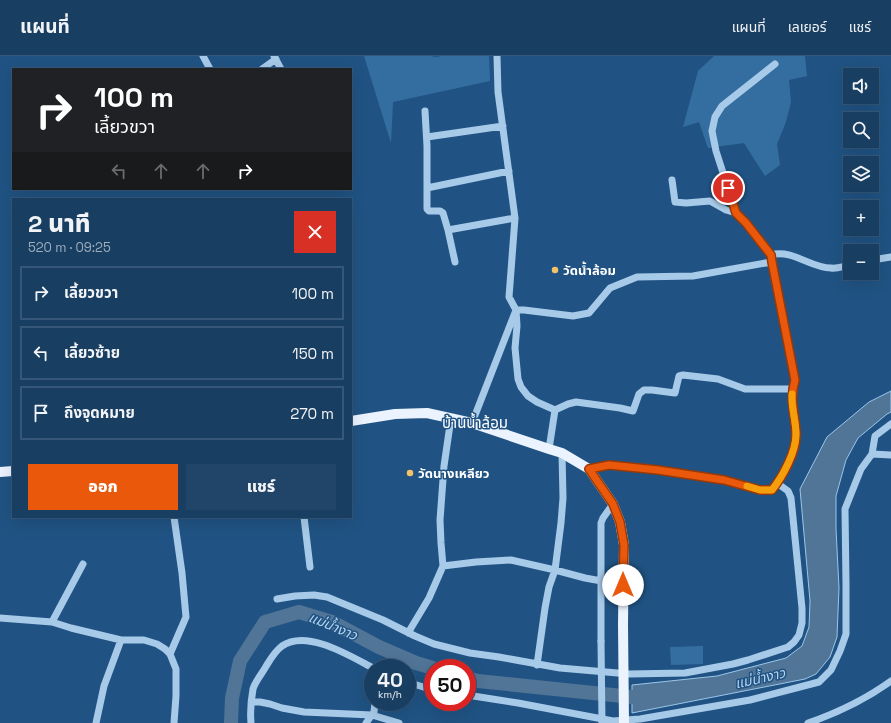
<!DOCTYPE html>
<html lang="th">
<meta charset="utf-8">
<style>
:root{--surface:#183e62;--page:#214568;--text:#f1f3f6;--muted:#9faebe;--line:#365777;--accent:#ea580c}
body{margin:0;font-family:"Space Grotesk","Noto Sans Thai",sans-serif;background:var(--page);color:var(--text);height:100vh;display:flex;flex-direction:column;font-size:15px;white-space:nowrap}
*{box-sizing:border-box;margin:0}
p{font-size:13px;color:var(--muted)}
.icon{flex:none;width:22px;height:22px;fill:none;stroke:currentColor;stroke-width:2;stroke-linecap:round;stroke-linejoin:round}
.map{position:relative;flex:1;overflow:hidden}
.sheet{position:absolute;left:12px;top:142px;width:340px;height:320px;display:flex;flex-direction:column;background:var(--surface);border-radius:0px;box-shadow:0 4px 16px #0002,0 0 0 1px var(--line)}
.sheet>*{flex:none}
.guide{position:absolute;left:12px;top:12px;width:340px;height:122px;border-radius:0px;box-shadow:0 4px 16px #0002,0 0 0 1px var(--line);background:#202124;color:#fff;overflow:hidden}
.controls{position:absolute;left:843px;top:12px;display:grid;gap:8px}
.controls a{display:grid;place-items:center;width:36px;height:36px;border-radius:0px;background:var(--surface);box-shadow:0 4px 16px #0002,0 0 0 1px var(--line);font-size:20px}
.speed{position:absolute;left:364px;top:603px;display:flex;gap:8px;font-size:20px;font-weight:700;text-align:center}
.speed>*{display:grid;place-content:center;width:52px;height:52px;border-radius:50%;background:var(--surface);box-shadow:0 4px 16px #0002,0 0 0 1px var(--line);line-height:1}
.speed small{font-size:10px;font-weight:400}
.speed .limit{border:6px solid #d22;background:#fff;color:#111}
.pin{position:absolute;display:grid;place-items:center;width:34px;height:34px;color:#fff;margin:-17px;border:2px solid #fff;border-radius:50%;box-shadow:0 1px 4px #0007}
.me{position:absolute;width:44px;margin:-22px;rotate:0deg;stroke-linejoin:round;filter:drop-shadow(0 0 3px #0008)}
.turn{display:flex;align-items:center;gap:14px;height:84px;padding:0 16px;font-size:18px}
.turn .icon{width:52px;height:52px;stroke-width:2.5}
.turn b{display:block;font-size:28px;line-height:34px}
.lanes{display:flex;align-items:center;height:38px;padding:0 16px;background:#0003;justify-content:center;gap:20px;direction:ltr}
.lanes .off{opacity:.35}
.round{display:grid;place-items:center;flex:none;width:42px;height:42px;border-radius:0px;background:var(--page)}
.headline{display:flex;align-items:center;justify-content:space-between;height:68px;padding:0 16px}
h1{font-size:24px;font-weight:800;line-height:30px}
.action{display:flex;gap:8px;margin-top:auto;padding:8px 16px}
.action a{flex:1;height:46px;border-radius:0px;background:var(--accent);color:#fff;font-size:16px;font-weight:800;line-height:46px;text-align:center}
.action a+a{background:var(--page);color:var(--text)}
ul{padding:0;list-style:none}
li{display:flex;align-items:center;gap:12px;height:54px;margin:0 8px 6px;padding:0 8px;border:2px solid var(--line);border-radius:0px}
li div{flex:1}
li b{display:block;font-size:15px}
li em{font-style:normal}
header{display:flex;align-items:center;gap:24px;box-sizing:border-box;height:56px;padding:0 20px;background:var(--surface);border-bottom:1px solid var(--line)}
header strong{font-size:19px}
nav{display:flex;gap:22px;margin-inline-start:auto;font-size:14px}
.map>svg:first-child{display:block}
</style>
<header>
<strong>แผนที่</strong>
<nav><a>แผนที่</a><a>เลเยอร์</a><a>แชร์</a></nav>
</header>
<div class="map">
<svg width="891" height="667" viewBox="0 0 891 667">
<rect width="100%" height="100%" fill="#205383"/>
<path fill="#346ea1" d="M364 0H430L437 1 441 0H489L490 25 393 46 391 87Z
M714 0H805L807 20 789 24 791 46 786 66 777 88 780 109 765 120 744 87 708 92 699 66 683 71 698 15Z
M703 590V608L671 609 670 591Z"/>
<path fill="#517597" stroke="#9bc6ea" d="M891 335V356L887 358 858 382 846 404 836 440V473L839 532 837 581 830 601 816 618 805 623 632 657V629L717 620 786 602 802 590 809 571 810 545 800 433 827 381 869 346Z"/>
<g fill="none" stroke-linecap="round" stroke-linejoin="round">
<path stroke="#517597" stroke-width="14" d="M467 622 478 625 651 643
M231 667 232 642 240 605 265 566 299 556 332 566 379 591 416 607 433 612"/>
<path stroke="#a7cae9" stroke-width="7" d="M203 0 210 13
M274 0 281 13
M262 13 276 3
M425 55 427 90V153L429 155H440L443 157 448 174 455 206
M427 81 503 70
M672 124 675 146 686 147 710 145 726 154 736 157 746 167 771 199
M427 132 509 115
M736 157 716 95 712 75 715 61 722 50 775 8
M448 174 515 162
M872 204 891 201
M771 206 693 220 637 221 610 232 589 257 573 260 524 254H516L517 270 515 292 518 323 521 331 528 340 537 346 555 354 568 348 576 346 620 352 633 355 639 338 644 334H652L675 337 679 320 683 319 718 323 745 333H792
M472 367 516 254 509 241 515 162 498 36 497 0
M549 393 555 354
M872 398 891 399
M589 413 609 409 658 414 724 424 759 434H771C783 420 797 395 796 377 795 357 790 343 795 324L771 206V199C793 193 810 212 831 212 837 213 844 210 850 209
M304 461 310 511
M443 510 476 506 511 504 555 514 585 522 623 529
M277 543 295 540 314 539 327 541 383 564 415 580 434 588 470 597 499 601 560 612 629 618 685 617 733 608 748 604 788 591 794 586 799 579 802 567V552L791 442 788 435 777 427
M0 562 52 566 71 572 121 584H144L157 588 165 593 170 598 176 613V640L174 667
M52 566 83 508
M408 577 429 542 443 510 441 487 440 464 444 410 451 362
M601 585V467L603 462 613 448
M170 598 186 561 182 517 174 461
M537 609 545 552 549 531 555 514 561 467 563 442 562 397
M407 626 433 634
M467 639 518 647 613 665 640 663 750 644 819 626 831 614 840 595 846 578V528L845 453 861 413 872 398 875 380 891 368
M252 646H260L270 648 282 652 304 656 372 659 399 667
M96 667 104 630 121 584
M251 667C250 656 251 644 253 633 255 626 261 619 265 612 270 604 274 596 282 590 307 573 350 600 373 612
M366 667 374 656 375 646
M808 667C837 657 866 643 891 625"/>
<path stroke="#eaf3fe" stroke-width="10" d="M351 365 395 358 427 357 472 367 549 393 562 397 589 413 613 448 620 466 624 489 623 568
M0 416 13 415"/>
<path stroke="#a7cae9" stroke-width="7" d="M601 585 602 667"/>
<path stroke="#eaf3fe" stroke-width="10" d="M623 568 624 667"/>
</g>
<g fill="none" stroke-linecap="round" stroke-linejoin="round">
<defs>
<path id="route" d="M623 529 624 489 620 466 613 448 589 413 609 409 658 414 724 424 760 434H772C783 420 797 395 796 377 795 357 789 344 795 324L772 206 771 199 746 167 736 157 728 132"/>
</defs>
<use href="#route" stroke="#983908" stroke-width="10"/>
<use href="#route" stroke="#ea580c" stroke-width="7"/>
<path stroke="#f59e0b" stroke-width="7" d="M747 430 760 434H772C783 420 796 396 796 378 796 365 791 351 792 338"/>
</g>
<g fill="#f6c268" stroke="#205383" stroke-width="1.5">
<circle cx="555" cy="214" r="4"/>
<circle cx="410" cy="417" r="4"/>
</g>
<g text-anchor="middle" stroke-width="3" stroke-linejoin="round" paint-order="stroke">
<g font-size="13" font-weight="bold" fill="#fff" stroke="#205383" text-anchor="start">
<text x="563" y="219">วัดน้ำล้อม</text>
<text x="418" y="422">วัดนางเหลียว</text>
</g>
<g font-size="14" font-style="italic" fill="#b3d4f0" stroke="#205383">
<text transform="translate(333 570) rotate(23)" y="5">แม่น้ำงาว</text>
<text transform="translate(760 622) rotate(-13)" y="5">แม่น้ำงาว</text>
</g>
<g font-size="15" fill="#fff" stroke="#205383">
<text x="475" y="372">บ้านน้ำล้อม</text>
</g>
</g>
</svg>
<div class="controls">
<a><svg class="icon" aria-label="sound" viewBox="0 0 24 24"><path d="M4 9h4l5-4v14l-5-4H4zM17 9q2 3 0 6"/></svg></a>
<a><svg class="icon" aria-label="search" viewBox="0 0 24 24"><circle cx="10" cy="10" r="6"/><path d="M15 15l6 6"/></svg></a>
<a><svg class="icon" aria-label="layers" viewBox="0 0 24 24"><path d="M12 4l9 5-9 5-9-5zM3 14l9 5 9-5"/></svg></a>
<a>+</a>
<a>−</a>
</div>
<div class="speed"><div>40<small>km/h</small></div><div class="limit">50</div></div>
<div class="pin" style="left:728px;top:132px;background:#d93025"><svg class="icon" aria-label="arrive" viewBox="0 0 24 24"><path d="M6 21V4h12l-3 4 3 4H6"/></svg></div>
<svg class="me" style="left:623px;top:529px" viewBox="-20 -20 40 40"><circle r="19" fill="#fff"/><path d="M0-13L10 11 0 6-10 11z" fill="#ea580c"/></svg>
<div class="guide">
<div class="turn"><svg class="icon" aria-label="right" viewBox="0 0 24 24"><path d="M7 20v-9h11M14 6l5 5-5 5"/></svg><div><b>100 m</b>เลี้ยวขวา</div></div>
<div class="lanes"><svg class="icon off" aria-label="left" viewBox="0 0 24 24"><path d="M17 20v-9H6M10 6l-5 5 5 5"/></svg><svg class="icon off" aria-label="ahead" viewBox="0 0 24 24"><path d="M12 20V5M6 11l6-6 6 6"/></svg><svg class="icon off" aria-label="ahead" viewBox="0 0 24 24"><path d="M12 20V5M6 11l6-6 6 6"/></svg><svg class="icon" aria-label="right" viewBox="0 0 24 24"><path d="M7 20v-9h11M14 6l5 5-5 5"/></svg></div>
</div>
<section class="sheet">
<div class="headline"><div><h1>2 นาที</h1><p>520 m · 09:25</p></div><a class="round" style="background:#d93025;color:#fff"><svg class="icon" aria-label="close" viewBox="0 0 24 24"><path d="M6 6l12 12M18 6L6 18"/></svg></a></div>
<ul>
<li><svg class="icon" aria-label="right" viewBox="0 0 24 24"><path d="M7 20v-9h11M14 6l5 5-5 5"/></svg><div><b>เลี้ยวขวา</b></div><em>100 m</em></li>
<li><svg class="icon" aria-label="left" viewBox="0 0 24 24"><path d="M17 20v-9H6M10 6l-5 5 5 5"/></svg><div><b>เลี้ยวซ้าย</b></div><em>150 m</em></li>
<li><svg class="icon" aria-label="arrive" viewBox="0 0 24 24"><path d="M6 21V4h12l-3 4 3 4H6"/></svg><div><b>ถึงจุดหมาย</b></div><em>270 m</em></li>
</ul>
<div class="action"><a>ออก</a><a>แชร์</a></div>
</section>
</div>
